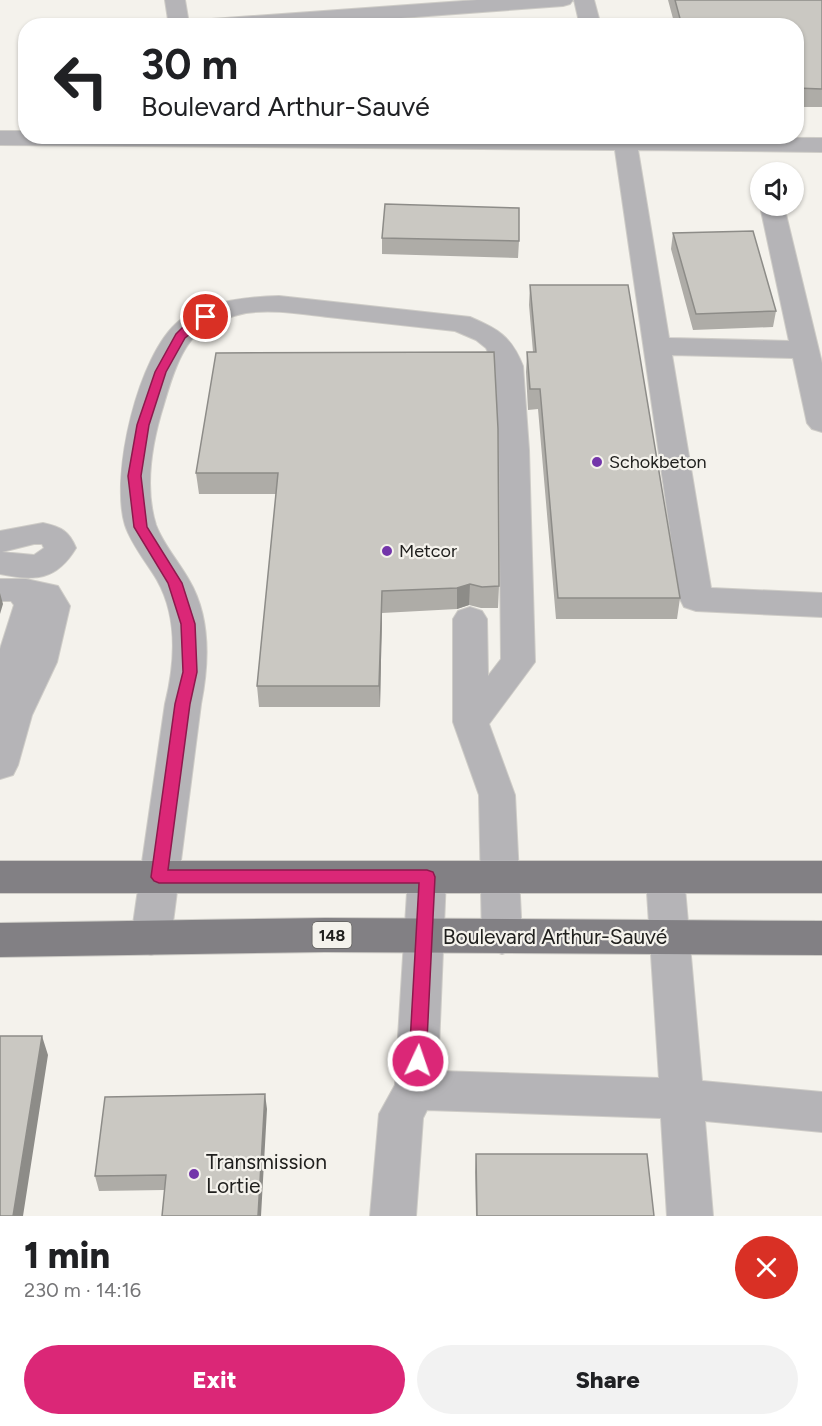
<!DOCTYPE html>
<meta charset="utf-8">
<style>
:root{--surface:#fff;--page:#f2f2f2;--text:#202124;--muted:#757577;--accent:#db2777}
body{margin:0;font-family:Figtree,sans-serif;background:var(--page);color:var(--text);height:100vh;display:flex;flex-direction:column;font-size:22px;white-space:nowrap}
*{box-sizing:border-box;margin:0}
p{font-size:20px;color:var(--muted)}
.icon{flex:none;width:33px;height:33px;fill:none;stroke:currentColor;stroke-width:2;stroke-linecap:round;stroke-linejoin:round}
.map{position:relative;height:1216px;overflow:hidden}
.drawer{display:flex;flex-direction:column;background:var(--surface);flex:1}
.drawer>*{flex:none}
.banner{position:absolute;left:18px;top:18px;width:786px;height:126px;border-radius:24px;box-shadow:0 2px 4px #0004;background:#fff;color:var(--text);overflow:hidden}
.fabs{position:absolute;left:750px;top:162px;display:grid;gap:12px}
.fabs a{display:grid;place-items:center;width:54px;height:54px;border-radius:50%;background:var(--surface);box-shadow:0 2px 4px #0004;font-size:30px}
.pin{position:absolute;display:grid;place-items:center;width:51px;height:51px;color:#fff;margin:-26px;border:3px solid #fff;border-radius:50%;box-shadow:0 2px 6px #0007}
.me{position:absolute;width:66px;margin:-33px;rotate:3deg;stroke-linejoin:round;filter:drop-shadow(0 0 4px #0008)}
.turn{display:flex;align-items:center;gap:21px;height:126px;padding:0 24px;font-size:27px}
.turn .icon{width:78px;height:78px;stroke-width:2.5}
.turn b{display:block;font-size:42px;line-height:51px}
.round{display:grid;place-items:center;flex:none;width:63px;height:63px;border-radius:32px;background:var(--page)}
.head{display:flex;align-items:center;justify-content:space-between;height:102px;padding:0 24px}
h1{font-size:36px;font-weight:800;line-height:45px}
.button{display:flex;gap:12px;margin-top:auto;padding:12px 24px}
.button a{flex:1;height:69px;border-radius:36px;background:var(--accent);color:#fff;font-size:24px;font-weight:800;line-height:69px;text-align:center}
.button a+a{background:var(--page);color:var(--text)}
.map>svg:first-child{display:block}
</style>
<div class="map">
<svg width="822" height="1216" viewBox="0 0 822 1216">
<rect width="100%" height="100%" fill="#f4f2ec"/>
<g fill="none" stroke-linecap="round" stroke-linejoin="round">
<defs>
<path id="minor" d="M165 0H185L189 24 198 20 477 0H573L570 4 563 6 292 26H169Z
M574 0H594L601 26H580Z
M0 131H26V136L822 138V152L638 150 669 338 789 341 760 206H784L822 363V432L812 429 807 423 793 358 672 355 711 588 822 593V617L696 611 684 607 680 599 615 150 0 145Z
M279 296 470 317C498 329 511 336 523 366L529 450 535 662 489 724 515 795 522 937 516 949 502 954 488 949 482 937 479 795 453 722V619L458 611 470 607 482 611 487 619 488 676 501 659 499 450 495 366 486 348 476 340 455 331C412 326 370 322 328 317 301 314 273 309 246 313 231 316 212 323 200 332 181 345 170 383 164 404 152 442 144 487 156 525 163 544 179 562 189 580 211 617 209 664 201 704L171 938 165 950 151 955 137 950 131 938 165 704C175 664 178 617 157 580 147 563 131 544 125 525 110 476 138 354 179 321 205 301 247 297 279 296Z
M43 523C61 527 69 531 76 548 56 581 35 581 0 574V531ZM34 544H42L44 548 34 555 2 552Z
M0 579H26L58 586 70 606 57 662 32 715 18 765 13 775 0 779V649L14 605 11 601H0Z
M427 861 441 866 446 877 438 1071 659 1078 646 877 651 866 665 861 679 866 684 877 702 1081 822 1092V1132L705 1121 713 1216H667L661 1118 427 1110 423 1118 416 1216H370L379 1114 395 1085 408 877 413 866Z"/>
<path id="major" d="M0 861H822V893H0Z
M325 918 822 921V955L325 952 0 957V923Z"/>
</defs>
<use href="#minor" stroke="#ceccc7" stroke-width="2"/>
<use href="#major" stroke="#ceccc7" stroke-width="2"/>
<use href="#minor" fill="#b5b4b7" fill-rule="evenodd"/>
<use href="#major" fill="#828084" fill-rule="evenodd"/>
</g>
<path fill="#aeaca7" d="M668 0H822V107H796V26H675Z
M673 233 776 311 773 327 693 330 671 249Z
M382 238 519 241 518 258 382 254Z
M530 285 680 598 677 619H556L538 409 528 410 526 372 527 352H533L529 305Z
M216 353 499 586 498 608H481L469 605 457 609 382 613 380 707H259L257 686 276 494H199L196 473Z
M267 1109 164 1190 99 1191 95 1176Z
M476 1154 654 1216H476L475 1172Z"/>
<path fill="#8d8c88" d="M470 584 469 605 457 609V588Z
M382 591V613L380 707 379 686Z
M0 593 3 604 0 614Z
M42 1036 48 1055 23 1216H13Z
M265 1094 267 1109 261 1216H258Z"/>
<path fill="#cac8c2" stroke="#8d8c88" stroke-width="1.5" d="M675 0H822V89L796 88V26H682Z
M385 204 519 208V241L382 238Z
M753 231 776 311 696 314 673 233Z
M530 285H628L680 598H558L540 389H530L527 352H536Z
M494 352 498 429 499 586 482 587 470 584 457 588 382 591 379 686H257L278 473H196L216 353Z
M0 1036H42L13 1216H0Z
M265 1094 258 1216H162L166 1175 95 1176 105 1097Z
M476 1154H647L654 1216H477Z"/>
<path fill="#db2777" stroke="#8e194d" stroke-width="1.5" d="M206 314 212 317 185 338 166 372 149 425 141 476 147 527 182 583 195 624 197 672 190 704 168 870H427L433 872 435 877 426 1061 424 1067 418 1069 411 1067 409 1061 419 883H159L154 881 151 877 175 704 183 672 181 624 168 583 134 527 128 476 137 425 155 372 176 334 186 324Z"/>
<g fill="#7335aa" stroke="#f4f2ec" stroke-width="2">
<circle cx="597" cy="462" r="6"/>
<circle cx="387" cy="551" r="6"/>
<circle cx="194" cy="1174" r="6"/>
</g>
<g text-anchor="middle" stroke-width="4.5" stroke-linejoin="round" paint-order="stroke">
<rect fill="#f4f2ec" stroke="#605f5c" stroke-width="1.5" x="312.5" y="922" width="39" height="26" rx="4.5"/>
<g font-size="16" font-weight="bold" fill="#20201e">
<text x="332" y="941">148</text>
</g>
<g font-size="18" fill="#20201e" stroke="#f4f2ec" text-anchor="start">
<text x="609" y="468">Schokbeton</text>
<text x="399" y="557">Metcor</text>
</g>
<g font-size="21" fill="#20201e" stroke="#f4f2ec">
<text x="555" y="944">Boulevard Arthur-Sauvé</text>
</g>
<g font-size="21" fill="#20201e" stroke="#f4f2ec" text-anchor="start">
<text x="206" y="1169">Transmission<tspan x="206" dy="24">Lortie</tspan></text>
</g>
</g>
</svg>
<div class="fabs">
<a><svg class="icon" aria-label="sound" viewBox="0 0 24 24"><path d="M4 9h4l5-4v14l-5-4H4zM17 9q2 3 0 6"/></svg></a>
</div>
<div class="pin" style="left:206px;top:317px;background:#d93025"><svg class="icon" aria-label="arrive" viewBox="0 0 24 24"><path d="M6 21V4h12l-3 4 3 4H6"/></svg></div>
<svg class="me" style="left:418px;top:1061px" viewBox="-20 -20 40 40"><circle r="17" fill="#db2777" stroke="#fff" stroke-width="3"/><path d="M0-11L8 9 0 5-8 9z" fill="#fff"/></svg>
<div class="banner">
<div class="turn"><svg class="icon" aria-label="left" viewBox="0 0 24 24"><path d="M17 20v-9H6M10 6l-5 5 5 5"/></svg><div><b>30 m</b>Boulevard Arthur-Sauvé</div></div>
</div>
</div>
<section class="drawer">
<div class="head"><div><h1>1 min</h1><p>230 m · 14:16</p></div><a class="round" style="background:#d93025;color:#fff"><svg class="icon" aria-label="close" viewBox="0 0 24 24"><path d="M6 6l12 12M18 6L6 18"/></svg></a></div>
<div class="button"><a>Exit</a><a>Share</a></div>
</section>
